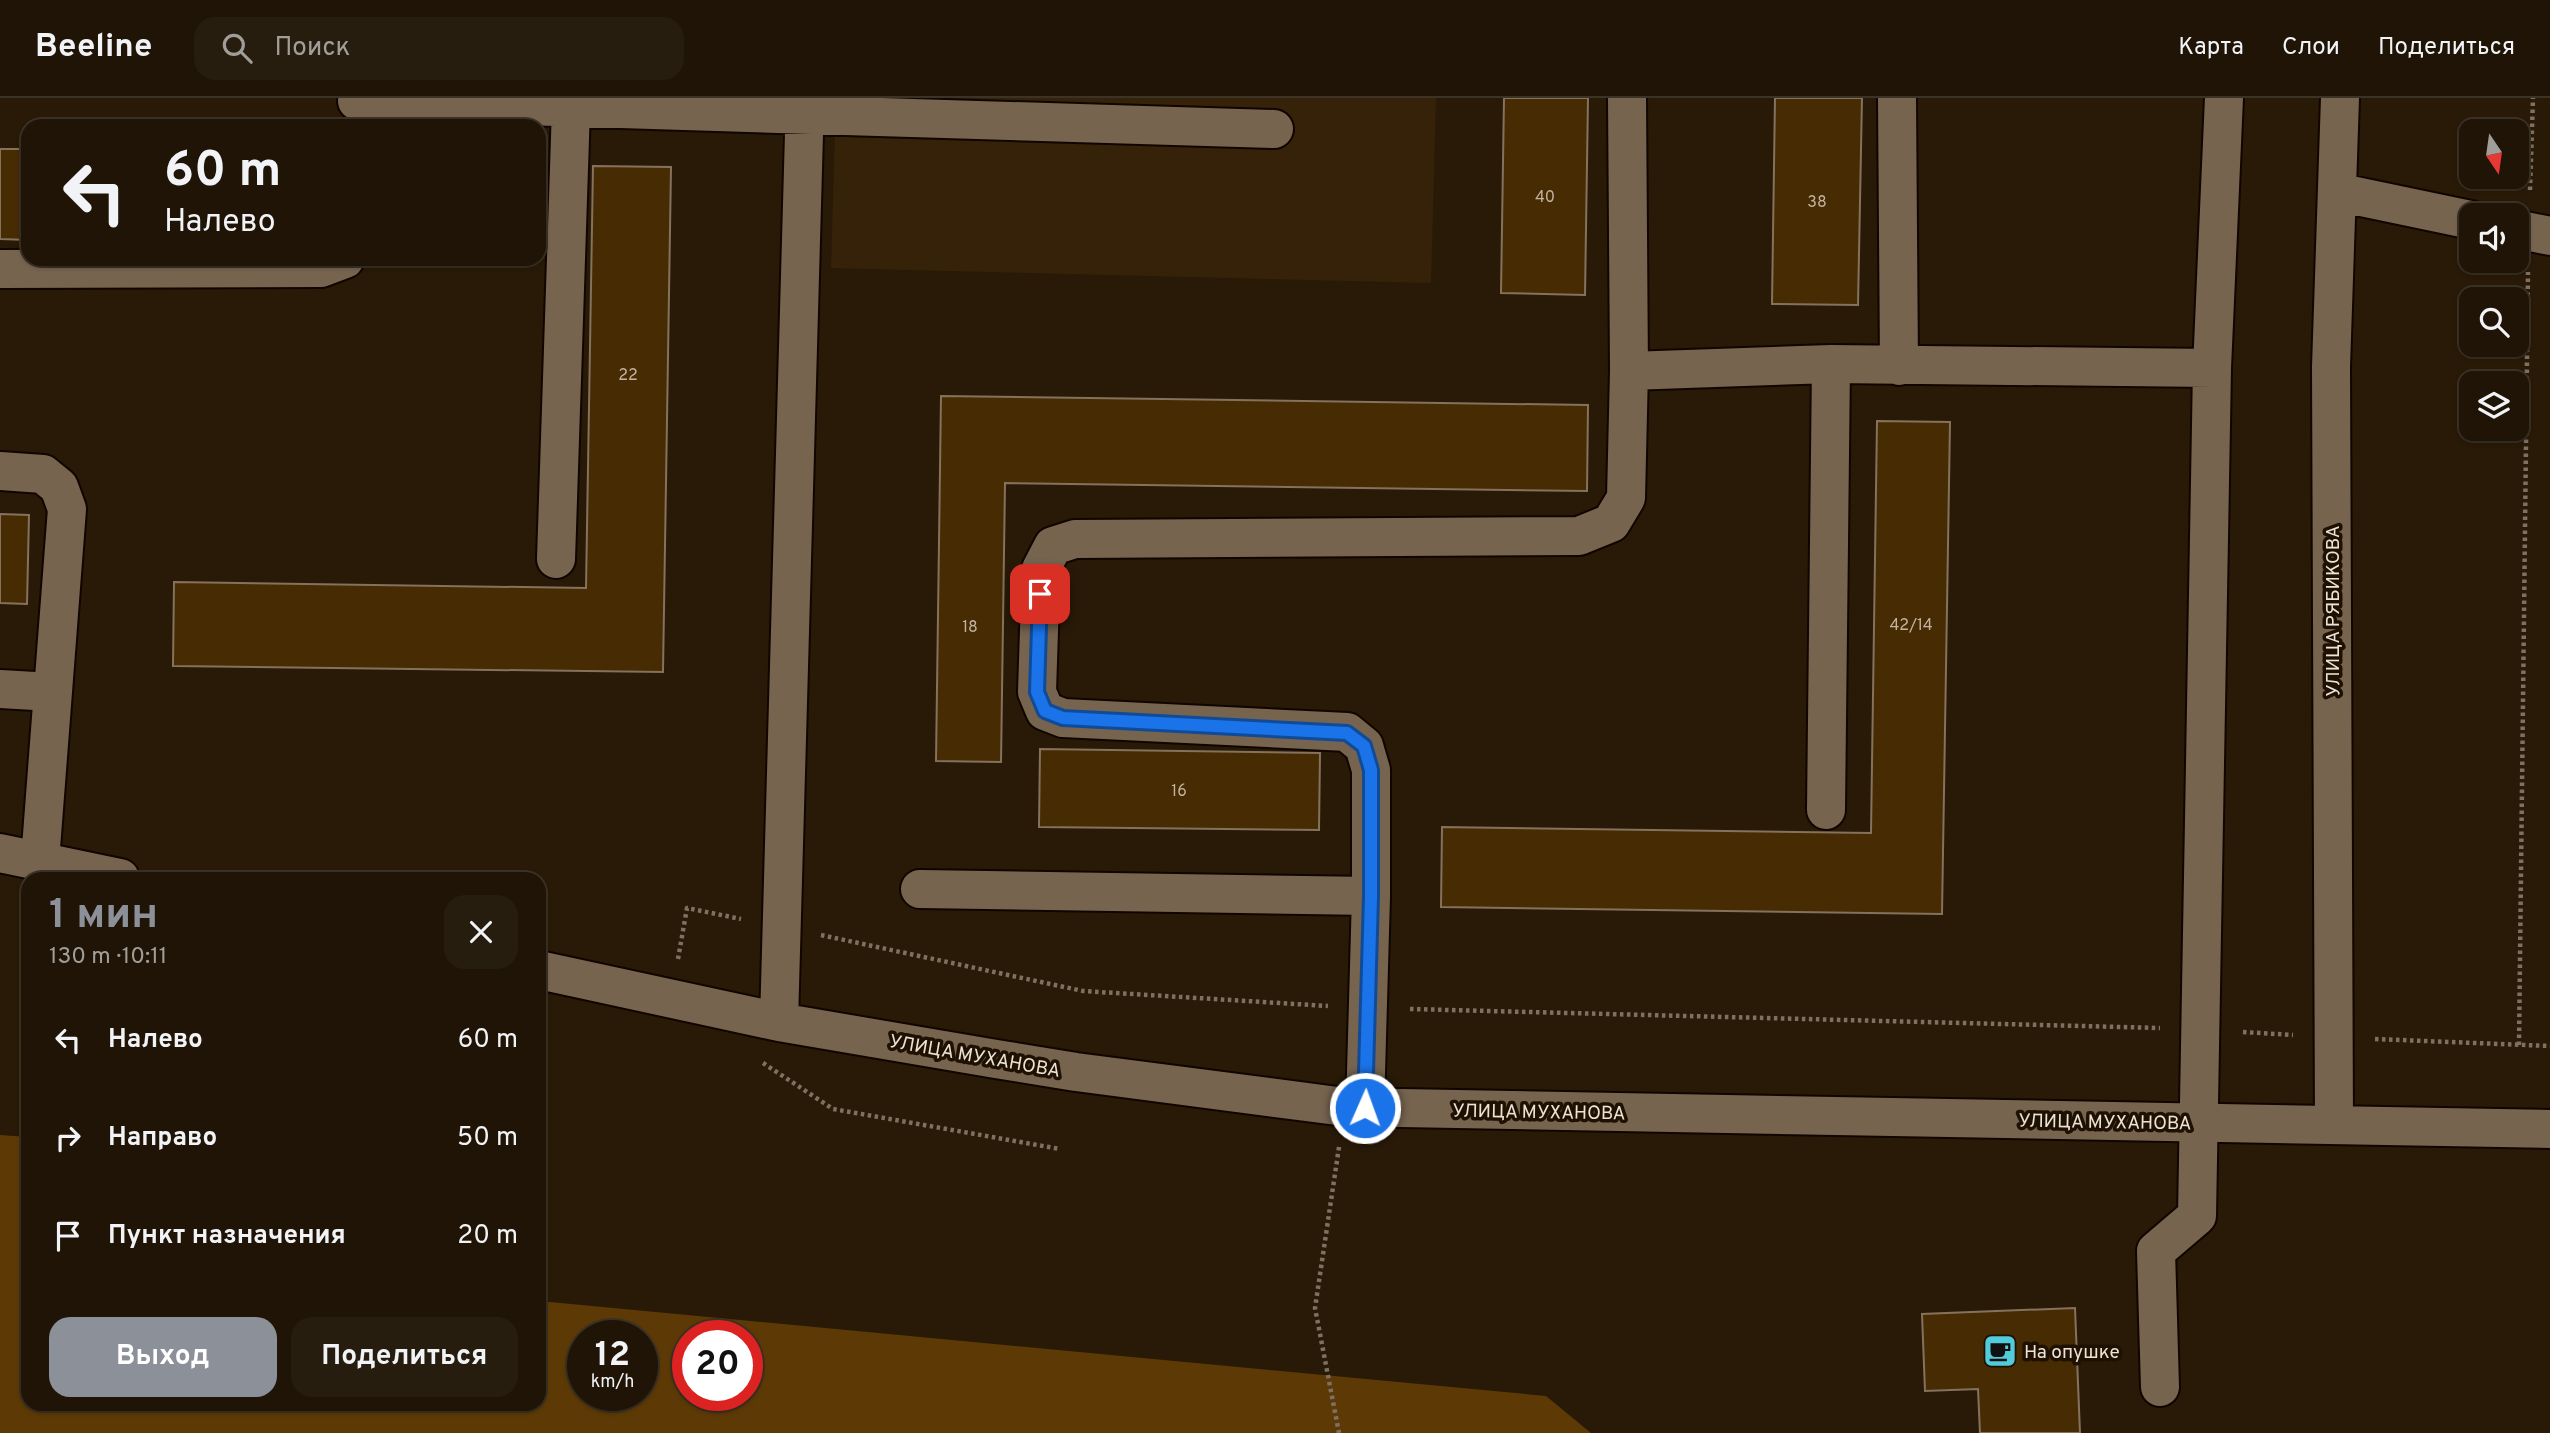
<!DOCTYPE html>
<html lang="ru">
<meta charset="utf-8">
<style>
:root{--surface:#1f1405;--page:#271d0f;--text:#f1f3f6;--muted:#a19e9a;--line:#3c3327;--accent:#8c9099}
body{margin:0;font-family:Overpass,sans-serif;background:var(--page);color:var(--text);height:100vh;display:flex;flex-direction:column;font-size:26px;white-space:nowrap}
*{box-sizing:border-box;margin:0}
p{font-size:23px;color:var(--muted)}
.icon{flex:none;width:38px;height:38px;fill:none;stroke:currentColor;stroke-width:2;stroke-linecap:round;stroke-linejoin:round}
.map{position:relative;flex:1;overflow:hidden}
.drawer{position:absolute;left:21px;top:774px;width:525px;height:539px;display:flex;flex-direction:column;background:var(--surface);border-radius:21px;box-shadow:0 2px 5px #0004,0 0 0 2px var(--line)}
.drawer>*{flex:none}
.guide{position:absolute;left:21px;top:21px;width:525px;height:147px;border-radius:21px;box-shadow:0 2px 5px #0004,0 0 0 2px var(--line);background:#1f1405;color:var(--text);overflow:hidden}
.needle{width:46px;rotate:167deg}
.controls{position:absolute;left:2459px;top:21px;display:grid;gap:14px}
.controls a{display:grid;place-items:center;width:70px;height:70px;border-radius:14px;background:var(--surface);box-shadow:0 2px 5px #0004,0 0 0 2px var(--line);font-size:35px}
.speed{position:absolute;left:567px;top:1222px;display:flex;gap:14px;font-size:35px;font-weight:700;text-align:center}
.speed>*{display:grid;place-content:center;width:91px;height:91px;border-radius:50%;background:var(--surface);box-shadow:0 2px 5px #0004,0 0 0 2px var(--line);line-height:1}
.speed small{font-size:18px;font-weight:400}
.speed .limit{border:10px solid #d22;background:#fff;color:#111}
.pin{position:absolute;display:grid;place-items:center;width:60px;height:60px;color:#fff;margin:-30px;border-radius:14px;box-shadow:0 4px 10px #0006}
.me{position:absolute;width:77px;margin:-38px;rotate:2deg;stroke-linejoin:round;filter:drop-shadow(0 0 5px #0008)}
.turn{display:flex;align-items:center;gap:24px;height:147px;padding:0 28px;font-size:32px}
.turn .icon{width:91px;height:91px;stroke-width:2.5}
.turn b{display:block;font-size:49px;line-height:60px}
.round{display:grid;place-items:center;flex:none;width:74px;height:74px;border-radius:21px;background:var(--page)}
.summary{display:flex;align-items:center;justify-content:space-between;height:119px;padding:0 28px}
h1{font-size:42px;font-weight:700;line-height:52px;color:var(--accent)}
.action{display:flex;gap:14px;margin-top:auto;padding:14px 28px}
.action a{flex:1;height:80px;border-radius:21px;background:var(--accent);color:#fff;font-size:28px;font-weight:700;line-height:80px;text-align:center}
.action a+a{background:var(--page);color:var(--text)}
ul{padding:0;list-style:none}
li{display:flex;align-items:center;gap:21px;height:98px;padding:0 28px}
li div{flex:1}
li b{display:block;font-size:26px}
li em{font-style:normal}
header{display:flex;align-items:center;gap:42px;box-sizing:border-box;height:98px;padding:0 35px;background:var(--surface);border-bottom:2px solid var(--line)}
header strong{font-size:33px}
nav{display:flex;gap:38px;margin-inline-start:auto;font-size:24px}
.search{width:490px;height:63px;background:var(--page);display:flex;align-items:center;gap:18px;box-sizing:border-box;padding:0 24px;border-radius:21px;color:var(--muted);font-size:26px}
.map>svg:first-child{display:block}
</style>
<header>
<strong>Beeline</strong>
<div class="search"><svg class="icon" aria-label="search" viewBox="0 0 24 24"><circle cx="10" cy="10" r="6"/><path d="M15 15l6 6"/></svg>Поиск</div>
<nav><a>Карта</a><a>Слои</a><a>Поделиться</a></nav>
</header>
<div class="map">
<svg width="2550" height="1335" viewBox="0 0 2550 1335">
<rect width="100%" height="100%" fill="#291a07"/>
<path fill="#362208" d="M836 0H1436L1431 185 831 170Z"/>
<path fill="#5d3a05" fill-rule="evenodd" d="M0 1037 28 1039V1306H539V1203L1546 1298 1591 1335H0ZM642 1237V1297H583V1237ZM747 1237V1297H688V1237Z"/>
<path fill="#472b02" stroke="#84725d" stroke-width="2" d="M1504 0H1588L1585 197 1501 195Z
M1775 0H1862L1858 207 1772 206Z
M0 51H28V142L0 141Z
M593 68 671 69 663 574 173 568 174 484 586 490Z
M941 298 1588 307 1587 393 1005 385 1001 664 936 663Z
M1877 323 1950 324 1942 816 1441 809 1442 729 1871 735Z
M0 416 29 417 27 506 0 505Z
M1040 651 1320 655 1319 732 1039 729Z
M2075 1210 2080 1335H1980L1978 1291 1925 1293 1922 1216Z"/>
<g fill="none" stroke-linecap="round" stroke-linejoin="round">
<defs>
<path id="minor" d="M1627 0 1629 273
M1897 0 1899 268
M357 3 1274 31
M2337 94 2471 122
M2516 131 2550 138
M0 171 321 170 345 161
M0 373 43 376 59 389 67 411 40 763
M556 461 571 10
M0 591 52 594
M1826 712 1831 266 2212 270
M0 755 120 780
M920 791 1371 798
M539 872 779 924 996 961 1076 974 1345 1009 2550 1031
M779 924 805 0
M1365 1010 1371 798V672L1364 648 1347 634 1063 620 1045 613 1037 594 1041 471 1053 448 1075 441 1579 438 1611 425 1626 400 1629 273 1831 266
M2334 1027 2331 269 2340 0
M2160 1289 2156 1153 2197 1118 2212 270 2224 0"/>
</defs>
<use href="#minor" stroke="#110500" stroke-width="42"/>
<path stroke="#7e7161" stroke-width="4.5" stroke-dasharray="3.5 3.5" stroke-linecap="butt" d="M2530 92 2533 0
M821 837 1083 893 1328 908
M678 861 687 810 741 821
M1410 911 2160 930
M2243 934 2293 937
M2375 941 2550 948
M2519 947 2528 174
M763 965 833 1011 1060 1051
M1339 1049 1315 1210 1339 1335"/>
<use href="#minor" stroke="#76644f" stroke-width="38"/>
</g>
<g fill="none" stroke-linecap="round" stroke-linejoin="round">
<defs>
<path id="route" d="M1040 496 1037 594 1045 613 1063 620 1347 635 1364 648 1371 672V798L1365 1010"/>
</defs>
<use href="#route" stroke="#114b97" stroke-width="18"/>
<use href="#route" stroke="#1a73e8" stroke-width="12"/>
</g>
<defs>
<symbol id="cafe-square" viewBox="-11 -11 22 22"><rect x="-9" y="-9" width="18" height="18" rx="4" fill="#52cbda" stroke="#1f1101"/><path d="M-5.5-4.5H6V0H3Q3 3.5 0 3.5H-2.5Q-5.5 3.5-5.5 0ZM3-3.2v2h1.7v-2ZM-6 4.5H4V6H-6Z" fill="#111"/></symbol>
</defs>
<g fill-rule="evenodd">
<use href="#cafe-square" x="1981" y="1234" width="38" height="38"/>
</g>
<g text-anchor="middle" stroke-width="7" stroke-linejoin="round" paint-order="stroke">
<g font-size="16" fill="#c3b4a1">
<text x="1545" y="104">40</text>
<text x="1817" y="109">38</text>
<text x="628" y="282">22</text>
<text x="1911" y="532">42/14</text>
<text x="970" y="534">18</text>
<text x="1179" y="698">16</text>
</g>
<g font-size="19" fill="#ece2d6" stroke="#1f1101">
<text transform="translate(2332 513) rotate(-90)" y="7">УЛИЦА РЯБИКОВА</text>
<text transform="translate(975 957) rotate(10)" y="7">УЛИЦА МУХАНОВА</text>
<text transform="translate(1539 1013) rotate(1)" y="7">УЛИЦА МУХАНОВА</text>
<text transform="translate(2105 1023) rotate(1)" y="7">УЛИЦА МУХАНОВА</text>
</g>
<g font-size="19" fill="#ece2d6" stroke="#1f1101" text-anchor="start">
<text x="2024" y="1260">На опушке</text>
</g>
</g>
</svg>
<div class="controls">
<a><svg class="needle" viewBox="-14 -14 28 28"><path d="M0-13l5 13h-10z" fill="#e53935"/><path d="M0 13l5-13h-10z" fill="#a19e9a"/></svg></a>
<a><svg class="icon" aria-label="sound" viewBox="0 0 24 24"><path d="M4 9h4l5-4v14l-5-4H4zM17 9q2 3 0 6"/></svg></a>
<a><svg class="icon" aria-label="search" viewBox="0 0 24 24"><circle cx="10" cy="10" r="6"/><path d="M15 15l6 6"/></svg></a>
<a><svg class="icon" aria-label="layers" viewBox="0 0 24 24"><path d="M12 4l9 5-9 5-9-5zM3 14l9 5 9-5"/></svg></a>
</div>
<div class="speed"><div>12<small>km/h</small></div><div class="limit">20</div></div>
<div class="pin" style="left:1040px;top:496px;background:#d93025"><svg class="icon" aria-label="arrive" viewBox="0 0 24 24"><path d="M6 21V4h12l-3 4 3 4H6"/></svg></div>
<svg class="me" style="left:1365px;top:1010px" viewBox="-20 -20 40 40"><circle r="17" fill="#1a73e8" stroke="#fff" stroke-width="3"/><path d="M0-11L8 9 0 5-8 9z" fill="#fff"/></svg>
<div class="guide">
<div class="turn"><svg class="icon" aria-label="left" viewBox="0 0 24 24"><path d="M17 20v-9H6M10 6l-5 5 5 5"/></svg><div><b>60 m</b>Налево</div></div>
</div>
<section class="drawer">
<div class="summary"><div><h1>1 мин</h1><p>130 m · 10:11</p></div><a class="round"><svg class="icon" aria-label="close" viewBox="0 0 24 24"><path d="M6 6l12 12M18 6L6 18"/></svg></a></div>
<ul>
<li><svg class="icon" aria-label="left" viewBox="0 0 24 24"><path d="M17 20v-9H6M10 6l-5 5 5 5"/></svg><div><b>Налево</b></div><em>60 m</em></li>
<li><svg class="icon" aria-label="right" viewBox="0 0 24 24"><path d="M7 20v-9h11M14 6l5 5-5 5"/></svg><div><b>Направо</b></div><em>50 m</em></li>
<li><svg class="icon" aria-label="arrive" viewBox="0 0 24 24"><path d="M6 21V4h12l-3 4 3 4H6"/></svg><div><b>Пункт назначения</b></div><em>20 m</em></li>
</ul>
<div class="action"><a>Выход</a><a>Поделиться</a></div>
</section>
</div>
